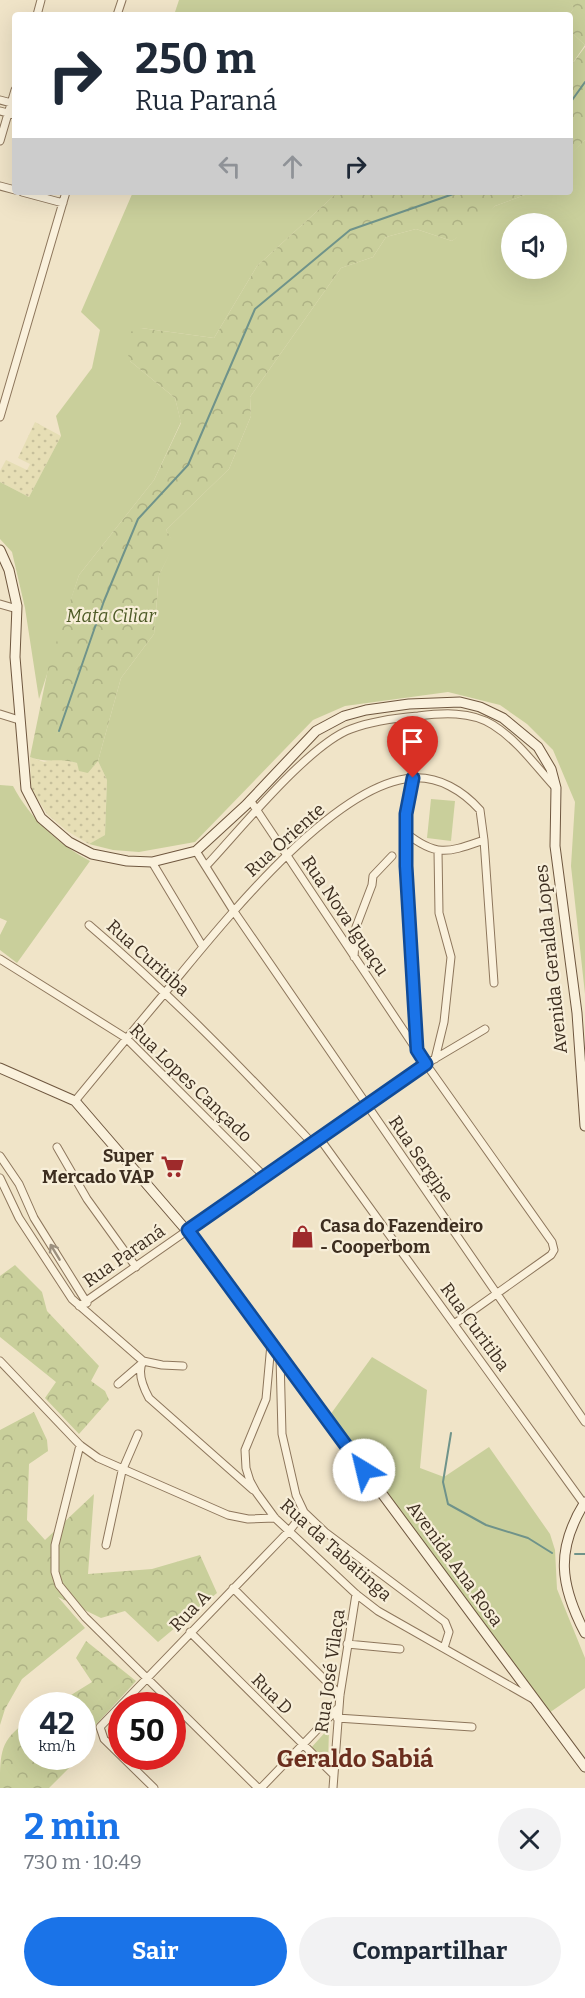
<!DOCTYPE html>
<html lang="pt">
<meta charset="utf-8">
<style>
:root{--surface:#fff;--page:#f2f2f3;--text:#1f2937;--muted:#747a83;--accent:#1a73e8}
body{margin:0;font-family:Bitter,serif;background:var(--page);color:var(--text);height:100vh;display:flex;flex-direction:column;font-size:22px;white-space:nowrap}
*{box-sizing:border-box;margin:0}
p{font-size:20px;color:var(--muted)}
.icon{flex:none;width:33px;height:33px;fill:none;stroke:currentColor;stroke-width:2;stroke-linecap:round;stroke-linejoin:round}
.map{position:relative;height:1788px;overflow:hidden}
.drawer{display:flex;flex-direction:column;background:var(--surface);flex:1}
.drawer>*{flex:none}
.guide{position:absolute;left:12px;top:12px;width:561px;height:183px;border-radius:6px;box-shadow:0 6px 24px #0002;background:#fff;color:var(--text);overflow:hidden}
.fabs{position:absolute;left:501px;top:213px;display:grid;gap:12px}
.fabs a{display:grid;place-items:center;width:66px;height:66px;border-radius:50%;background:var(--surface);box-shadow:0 6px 24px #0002;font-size:30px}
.speed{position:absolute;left:18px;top:1692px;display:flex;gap:12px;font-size:30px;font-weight:700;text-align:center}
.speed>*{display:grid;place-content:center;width:78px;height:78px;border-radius:50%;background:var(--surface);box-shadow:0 6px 24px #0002;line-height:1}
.speed small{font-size:15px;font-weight:400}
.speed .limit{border:9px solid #d22;background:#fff;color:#111}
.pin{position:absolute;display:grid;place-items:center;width:51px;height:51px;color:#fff;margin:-62px -26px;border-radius:50% 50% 50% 0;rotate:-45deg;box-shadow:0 0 6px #0007}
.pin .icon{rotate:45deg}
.me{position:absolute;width:66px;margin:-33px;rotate:324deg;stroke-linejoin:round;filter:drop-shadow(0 0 4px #0008)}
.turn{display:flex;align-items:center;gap:21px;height:126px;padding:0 24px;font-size:27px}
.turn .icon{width:78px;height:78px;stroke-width:2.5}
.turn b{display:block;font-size:42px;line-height:51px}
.lanes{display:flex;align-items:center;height:57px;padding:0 24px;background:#0003;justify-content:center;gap:30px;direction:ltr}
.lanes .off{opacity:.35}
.round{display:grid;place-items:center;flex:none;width:63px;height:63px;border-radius:32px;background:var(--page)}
.head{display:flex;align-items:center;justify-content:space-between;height:102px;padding:0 24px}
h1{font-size:36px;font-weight:700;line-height:45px;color:var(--accent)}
.primary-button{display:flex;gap:12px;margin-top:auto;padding:12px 24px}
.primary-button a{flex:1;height:69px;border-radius:36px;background:var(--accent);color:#fff;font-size:24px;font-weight:700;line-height:69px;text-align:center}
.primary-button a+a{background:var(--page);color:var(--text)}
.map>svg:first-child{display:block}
</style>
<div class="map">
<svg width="585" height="1788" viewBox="0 0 585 1788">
<defs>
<pattern id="farmland-dots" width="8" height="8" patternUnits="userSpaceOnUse" patternTransform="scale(1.5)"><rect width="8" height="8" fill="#e6deb5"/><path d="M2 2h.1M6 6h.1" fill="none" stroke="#c6bf9b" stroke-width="1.8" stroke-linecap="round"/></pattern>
<pattern id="forest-crowns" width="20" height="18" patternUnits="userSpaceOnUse" patternTransform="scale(1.5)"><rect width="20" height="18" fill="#c9cf9b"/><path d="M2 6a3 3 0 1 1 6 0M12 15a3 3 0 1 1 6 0" fill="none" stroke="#aeb285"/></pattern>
</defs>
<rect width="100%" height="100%" fill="#f0e4c8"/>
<path fill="url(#farmland-dots)" d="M35 422 61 436 29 497 0 482V471L6 460 27 470 30 464 18 458Z
M30 757 44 762 59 758 77 763 88 773 98 761 107 780 105 835 89 844 67 831 47 814 31 789Z"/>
<path fill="#c9cf9b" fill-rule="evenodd" d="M179 0H569L574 8 569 15H174Z
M570 31 585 45 570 67Z
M585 140V994L571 866 575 802 553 750 527 724 500 705 448 692 345 706 313 720 195 842 139 852 113 850 89 844 105 835 107 780 98 761 121 678 154 634 159 575 174 544 166 530 229 469 251 416 250 397 341 268 373 257 386 237 416 229 452 241 495 206 533 192H570V155ZM512 224H556V268H512Z
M133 192H338L257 266 214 338 141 328 130 361 175 398 181 422 154 480 79 575 39 699 25 608 12 552 0 539V482L29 497 61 436 56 416 92 368 100 330 81 312Z
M0 785 13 786C29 817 59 845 90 861L17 963 0 950V935L7 921 0 918Z
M431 799 455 801 451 841 427 838Z
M372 1357 427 1390 420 1468 444 1477 489 1447 550 1534 555 1550 557 1589 585 1658V1688L549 1713 330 1415Z
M329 1728 328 1765 310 1749Z"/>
<path fill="url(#forest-crowns)" d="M568 0H585V45L570 31 569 15 574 8Z
M585 47V140L570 156V67Z
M338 192H533L495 206 478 223 452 241 416 229 386 237 373 257 341 268 250 397 251 416 229 469 166 530 175 544 159 575 154 634 121 678 98 761 88 773 79 771 77 763C56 757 48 764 30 757L49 664 79 575 154 480 181 423 175 398 130 361 122 335 141 328 214 338 257 266Z
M15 1265 42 1292 47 1311 99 1366 91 1381 105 1391 109 1400 79 1434 45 1398 56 1382 0 1337V1276Z
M34 1412 47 1440 48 1451 29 1464 27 1520 45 1540 94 1494 88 1574 152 1569 200 1555 217 1593 158 1642 125 1611 101 1618 58 1597 85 1628 22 1679 5 1709 0 1725V1430Z
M86 1641 136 1681 92 1729 83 1746 82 1706 55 1705 92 1682 76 1658Z
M31 1719 32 1756 76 1757 70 1767 49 1788H0C0 1751 0 1739 31 1719Z"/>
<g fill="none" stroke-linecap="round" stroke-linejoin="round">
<path stroke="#6f938a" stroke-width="2" d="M570 103 585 82
M59 731 104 601 138 519 188 465 255 309 350 230 459 192
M451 1433 443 1482 448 1504 486 1525 528 1538 552 1553
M575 1554H585"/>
<defs>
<path id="street" d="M37 15 41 0
M117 15 122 0
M0 100 15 104
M0 111 15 115
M0 141 15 90
M0 186 15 190
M22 192 63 203
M0 417 66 192
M0 604 17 609
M0 714 19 720
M413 778 406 814V866L417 1050
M250 800 426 1064 552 1242 554 1250 551 1255 454 1324
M484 840 494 983
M196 851 233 910 585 1422
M152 862 203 947
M206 866C239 831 309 744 351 729 372 721 395 718 418 716 442 713 471 711 493 725 517 740 535 765 554 786
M89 925C169 993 241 1067 313 1144
M354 957 356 927 372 885 373 876 392 856
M0 959 126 1038 265 1177
M435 1059 444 1022 451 957 439 913 438 851
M75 1101C108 1061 141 1021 174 982 223 923 333 784 412 778 439 776 463 791 480 810L484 840C449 852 437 858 406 833
M320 1139 584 1504
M57 1147 87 1199 136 1267
M0 1156 19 1184 34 1218 87 1303
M0 1178 19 1218 72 1299 143 1361C137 1372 143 1387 149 1398L253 1490
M79 1306 426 1064 485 1029
M271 1344 266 1399 245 1450 246 1468 250 1481 256 1492 275 1518 356 1594 378 1611 533 1699
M280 1357 282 1434 296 1495 304 1512 325 1532 445 1622 449 1632 444 1648
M0 1361 80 1445 98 1458 228 1515 248 1519 275 1518
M143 1361 162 1365 183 1366
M118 1384 140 1365
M80 1445 55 1545V1572L59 1585 85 1617 258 1788
M106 1545 122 1471 138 1434
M233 1588 340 1695
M190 1632 333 1774
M347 1644 400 1649
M337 1718 472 1727
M154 1788 104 1739 100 1727 290 1530 304 1512
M261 1788 338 1708
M333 1788 340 1695 356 1594"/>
<path id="secondary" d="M0 550 9 570 17 606 15 657 26 789 41 818 69 842 92 854 127 861 152 862 196 851 246 805 316 731 344 716 366 710 409 704 460 702 480 707 503 718 538 747 551 769 556 788 555 846 577 1013 585 1126
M0 1068 75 1101 187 1231 585 1767
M585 1502C555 1550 560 1585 585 1633"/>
</defs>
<use href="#street" stroke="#8d765c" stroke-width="9"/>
<use href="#secondary" stroke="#6f573f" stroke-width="11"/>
<use href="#street" stroke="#faf1dc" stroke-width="7"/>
<use href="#secondary" stroke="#faf1dc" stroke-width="9"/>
</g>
<defs><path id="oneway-shaft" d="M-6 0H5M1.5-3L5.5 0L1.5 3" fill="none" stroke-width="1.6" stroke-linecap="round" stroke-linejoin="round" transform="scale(1.5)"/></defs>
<use stroke="#9c907e" href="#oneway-shaft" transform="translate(55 1252) rotate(-121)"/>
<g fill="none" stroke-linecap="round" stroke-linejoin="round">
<defs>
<path id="route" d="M364 1470 188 1230 426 1064 417 1050 406 866V814L413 778"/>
</defs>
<use href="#route" stroke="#114b97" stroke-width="15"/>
<use href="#route" stroke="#1a73e8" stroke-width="10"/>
</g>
<defs>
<symbol id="supermarket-bare" viewBox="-9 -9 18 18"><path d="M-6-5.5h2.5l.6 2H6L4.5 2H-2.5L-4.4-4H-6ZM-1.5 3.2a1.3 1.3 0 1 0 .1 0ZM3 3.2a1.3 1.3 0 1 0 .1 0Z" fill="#9e2a2b" stroke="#f7eed8" stroke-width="2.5" paint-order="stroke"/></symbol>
<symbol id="shop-bare" viewBox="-9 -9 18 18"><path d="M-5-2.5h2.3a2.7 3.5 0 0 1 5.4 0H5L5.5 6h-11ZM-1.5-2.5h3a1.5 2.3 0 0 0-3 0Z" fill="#9e2a2b" stroke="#f7eed8" stroke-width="2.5" paint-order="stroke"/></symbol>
</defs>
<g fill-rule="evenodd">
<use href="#supermarket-bare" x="156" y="1150" width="33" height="33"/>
<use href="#shop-bare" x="286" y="1220" width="33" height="33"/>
</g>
<g text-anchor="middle" stroke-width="4.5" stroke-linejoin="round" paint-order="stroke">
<g font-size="18" font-style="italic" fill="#4d5a26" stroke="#f7eed8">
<text x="111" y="622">Mata Ciliar</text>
</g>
<g font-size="18" fill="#3d2e20" stroke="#f7eed8">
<text transform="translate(285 840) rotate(-42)" y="6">Rua Oriente</text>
<text transform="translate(345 916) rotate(56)" y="6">Rua Nova Iguaçu</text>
<text transform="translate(148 958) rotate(42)" y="6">Rua Curitiba</text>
<text transform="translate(551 959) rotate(-96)" y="6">Avenida Geralda Lopes</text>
<text transform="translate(191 1083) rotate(44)" y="6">Rua Lopes Cançado</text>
<text transform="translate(421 1159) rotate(56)" y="6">Rua Sergipe</text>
<text transform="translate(124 1256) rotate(-35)" y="6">Rua Paraná</text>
<text transform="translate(475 1327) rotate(54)" y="6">Rua Curitiba</text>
<text transform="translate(336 1550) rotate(42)" y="6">Rua da Tabatinga</text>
<text transform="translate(455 1564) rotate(54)" y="6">Avenida Ana Rosa</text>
<text transform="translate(190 1611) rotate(-46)" y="6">Rua A</text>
<text transform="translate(330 1671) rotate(-82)" y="6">Rua José Vilaça</text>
<text transform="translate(272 1694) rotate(45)" y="6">Rua D</text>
</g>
<g font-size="18" font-weight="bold" fill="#3d2e20" stroke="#f7eed8" text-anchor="end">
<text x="154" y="1162">Super<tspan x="154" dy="21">Mercado VAP</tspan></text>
<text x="320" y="1232" text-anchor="start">Casa do Fazendeiro<tspan x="320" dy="21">- Cooperbom</tspan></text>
</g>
<g font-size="24" font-weight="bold" fill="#6b2e1e" stroke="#f7eed8">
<text x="355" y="1767">Geraldo Sabiá</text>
</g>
</g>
</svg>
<div class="fabs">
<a><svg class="icon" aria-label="sound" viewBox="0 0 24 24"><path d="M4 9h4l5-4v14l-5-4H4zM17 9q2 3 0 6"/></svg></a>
</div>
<div class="speed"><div>42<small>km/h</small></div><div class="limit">50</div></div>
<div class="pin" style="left:413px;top:778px;background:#d93025"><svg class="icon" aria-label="arrive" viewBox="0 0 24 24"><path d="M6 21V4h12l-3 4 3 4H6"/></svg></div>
<svg class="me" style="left:364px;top:1470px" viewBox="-20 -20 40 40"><circle r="19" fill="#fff"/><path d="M0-13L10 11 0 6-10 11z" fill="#1a73e8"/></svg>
<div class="guide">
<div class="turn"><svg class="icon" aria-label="right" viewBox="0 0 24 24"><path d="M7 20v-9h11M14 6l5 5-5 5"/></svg><div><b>250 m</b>Rua Paraná</div></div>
<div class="lanes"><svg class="icon off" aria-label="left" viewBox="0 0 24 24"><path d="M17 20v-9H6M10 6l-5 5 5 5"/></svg><svg class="icon off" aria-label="ahead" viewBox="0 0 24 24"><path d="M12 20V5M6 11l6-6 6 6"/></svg><svg class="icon" aria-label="right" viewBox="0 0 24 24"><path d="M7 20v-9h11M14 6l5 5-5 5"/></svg></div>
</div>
</div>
<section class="drawer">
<div class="head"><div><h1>2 min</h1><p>730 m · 10:49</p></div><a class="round"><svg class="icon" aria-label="close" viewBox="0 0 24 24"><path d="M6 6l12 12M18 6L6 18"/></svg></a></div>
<div class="primary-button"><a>Sair</a><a>Compartilhar</a></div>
</section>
